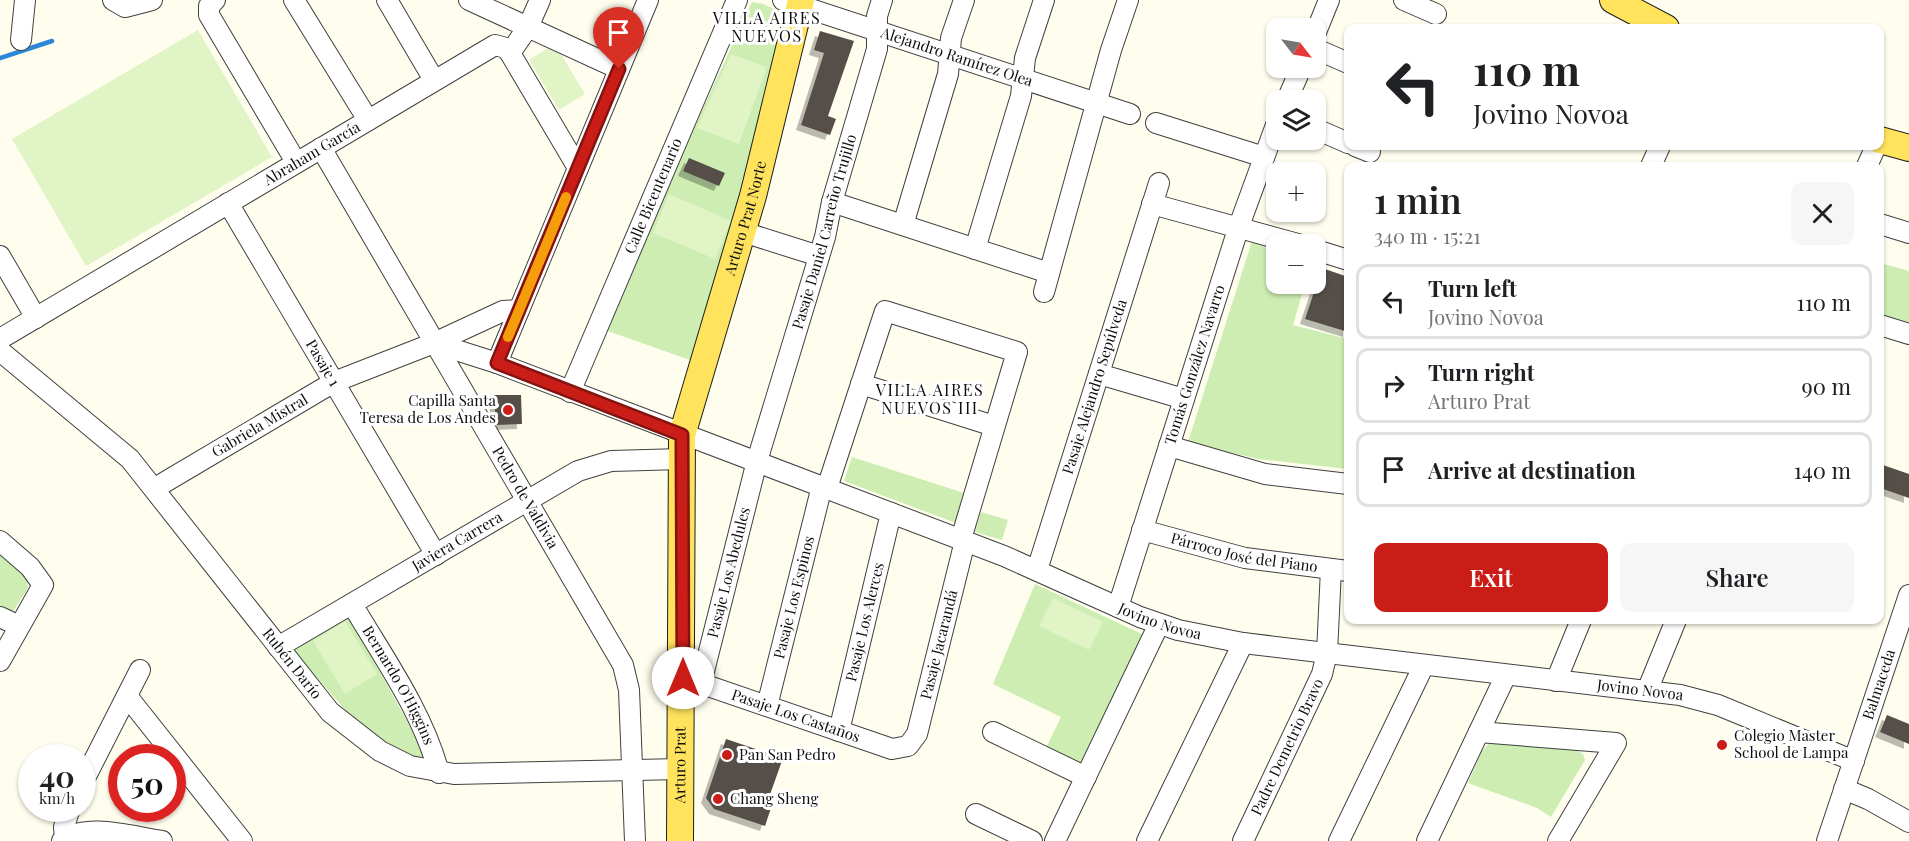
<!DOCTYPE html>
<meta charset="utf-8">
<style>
:root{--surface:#fff;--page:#f6f6f6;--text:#202124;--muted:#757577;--line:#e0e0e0;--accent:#ca1d18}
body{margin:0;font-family:"Playfair Display",serif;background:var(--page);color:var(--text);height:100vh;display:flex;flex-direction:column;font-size:22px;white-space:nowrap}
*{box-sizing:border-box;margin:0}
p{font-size:20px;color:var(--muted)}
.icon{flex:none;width:33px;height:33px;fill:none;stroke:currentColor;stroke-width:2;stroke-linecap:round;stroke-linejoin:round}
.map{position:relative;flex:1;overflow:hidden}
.side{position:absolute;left:1344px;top:162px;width:540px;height:462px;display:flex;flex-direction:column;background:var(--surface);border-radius:12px;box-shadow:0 2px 4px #0004}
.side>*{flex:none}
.top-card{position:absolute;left:1344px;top:24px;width:540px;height:126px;border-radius:12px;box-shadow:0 2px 4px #0004;background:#fff;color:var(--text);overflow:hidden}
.needle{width:39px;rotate:121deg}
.tools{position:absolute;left:1266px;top:18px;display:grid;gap:12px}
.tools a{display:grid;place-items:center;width:60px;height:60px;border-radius:12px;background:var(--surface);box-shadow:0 2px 4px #0004;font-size:30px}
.speed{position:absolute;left:18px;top:744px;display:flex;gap:12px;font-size:30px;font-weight:700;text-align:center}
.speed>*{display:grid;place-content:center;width:78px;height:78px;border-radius:50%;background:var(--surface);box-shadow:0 2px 4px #0004;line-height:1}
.speed small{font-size:15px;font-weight:400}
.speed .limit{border:9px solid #d22;background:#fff;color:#111}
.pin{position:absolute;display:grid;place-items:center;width:51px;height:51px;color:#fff;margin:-62px -26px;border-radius:50% 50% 50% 0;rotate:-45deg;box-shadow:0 0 6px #0007}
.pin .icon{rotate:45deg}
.me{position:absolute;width:66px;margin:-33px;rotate:0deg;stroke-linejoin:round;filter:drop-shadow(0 0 4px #0008)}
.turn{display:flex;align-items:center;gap:21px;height:126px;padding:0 30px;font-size:27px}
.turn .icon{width:78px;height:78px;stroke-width:2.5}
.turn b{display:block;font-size:42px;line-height:51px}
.round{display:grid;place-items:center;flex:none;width:63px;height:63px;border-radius:12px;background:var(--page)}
.overview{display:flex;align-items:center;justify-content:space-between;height:102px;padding:0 30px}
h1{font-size:36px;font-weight:600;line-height:45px}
.cta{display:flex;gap:12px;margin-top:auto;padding:12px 30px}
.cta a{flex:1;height:69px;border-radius:12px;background:var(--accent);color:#fff;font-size:24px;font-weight:600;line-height:69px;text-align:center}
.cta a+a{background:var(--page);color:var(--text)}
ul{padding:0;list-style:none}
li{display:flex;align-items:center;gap:18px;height:75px;margin:0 12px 9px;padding:0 18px;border:3px solid var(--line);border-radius:12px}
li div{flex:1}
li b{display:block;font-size:22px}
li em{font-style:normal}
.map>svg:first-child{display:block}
</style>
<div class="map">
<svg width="1909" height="841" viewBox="0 0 1909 841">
<defs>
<filter id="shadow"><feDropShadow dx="-5" dy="5" stdDeviation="0" flood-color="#0004"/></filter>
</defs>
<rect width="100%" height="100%" fill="#fffded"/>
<path fill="#cdedb2" d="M752 2 763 4 788 15 754 153 690 360 602 329Z
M1252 241 1276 249V284H1305L1293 325 1348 339V469L1258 459 1188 442Z
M1880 263 1909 271V325L1880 317Z
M852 457 964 493 956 523 844 481Z
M981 512 1008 520 1002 540 975 532Z
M0 551 27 576 28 588 12 613 0 607Z
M1035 584 1144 635 1082 768 1045 750 1061 717 993 684Z
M350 616 416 738 426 762 386 749 354 720 293 650Z
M1490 742 1576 750 1583 754 1585 760 1551 817 1537 808 1468 783 1482 751Z"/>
<path fill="#e0f4c5" d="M198 30 272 157 86 266 12 139Z
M555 44 585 94 559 110 529 60Z
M731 54 767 67 739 144 697 128Z
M669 194 731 221 715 259 653 233Z
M1053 598 1103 622 1089 650 1039 626Z
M345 621 377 674 345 694 313 641Z"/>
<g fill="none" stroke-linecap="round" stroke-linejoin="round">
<path stroke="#2c87da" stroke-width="4.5" d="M0 58 52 41"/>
</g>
<path fill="#564f48" filter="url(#shadow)" d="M820 31 854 41 828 116 836 119 830 135 801 125 824 53 814 50Z
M689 158 725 173 719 186 683 171Z
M1322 268 1348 277V332L1305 319Z
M494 395H521L522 424 496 425Z
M1880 464 1909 474V498L1880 488Z
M1887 715 1909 724V744L1880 732Z
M726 739 783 758 767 803 772 805 765 826 714 809 706 798Z"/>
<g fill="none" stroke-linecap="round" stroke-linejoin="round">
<defs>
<g id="minor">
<path d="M113 0 125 7 152 0"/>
<path d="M215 0 209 6V15L296 162"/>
<path d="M294 0 368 120"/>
<path d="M387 0 434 80"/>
<path d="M469 0 619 69"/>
<path id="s1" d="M783 0 1130 114"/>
<path d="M1404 0 1436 14"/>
<path d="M1316 32 1329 0"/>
<path d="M21 40 25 0"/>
<path d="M1316 49 1348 63"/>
<path d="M510 53 528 27 540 0"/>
<path d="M1287 100 1301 68"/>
<path d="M1156 123 1264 157"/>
<path d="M1316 129 1348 143"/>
<path d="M1355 146 1370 152"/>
<path id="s2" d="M321 148 623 665 629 690 635 841"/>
<path d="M1651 166 1660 146"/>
<path d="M1867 166 1876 146"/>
<path d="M832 202 1049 273"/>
<path id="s3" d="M228 203 436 555"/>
<path d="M1152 204 1298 244"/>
<path d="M1880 224 1909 233"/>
<path d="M903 225 948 74 951 38 964 0"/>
<path d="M743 232 819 256"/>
<path d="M975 249 1021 96 1025 58 1044 0"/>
<path d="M1316 250 1348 260"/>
<path d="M0 256 36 318"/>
<path d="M1044 292 1111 50 1128 0"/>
<path d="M1880 325 1909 334"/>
<path id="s4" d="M0 339 495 45 506 48 510 53 578 168"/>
<path id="s5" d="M434 343 497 363 1004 556 1140 617 1178 630 1243 643 1680 695 1718 705 1854 761"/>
<path id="s6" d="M0 351 130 459 330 712 380 751 410 766 454 774 681 769"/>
<path d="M497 363 648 0"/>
<path d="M1099 374 1184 399"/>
<path d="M861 384 994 426"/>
<path id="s7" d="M570 392 737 0"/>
<path d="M1169 446 1265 474 1348 484"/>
<path id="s8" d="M155 488 334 382 434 343 503 311 519 310"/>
<path d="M827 488 885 311 1017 352 961 539"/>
<path id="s9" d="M1142 530 1245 558 1348 571"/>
<path d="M0 541 30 567 43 585 0 661"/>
<path id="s10" d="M1037 570 1159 183"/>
<path id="s11" d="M352 604C383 657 423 712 439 773"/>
<path id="s12" d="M1118 607 1239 226 1276 125"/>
<path d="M0 617 19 626"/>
<path id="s13" d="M278 647 578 471 611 461 682 459"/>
<path id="s14" d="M688 679 892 749 908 746 917 734 965 541"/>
<path d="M1556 681 1581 620"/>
<path id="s15" d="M701 683 757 461 825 237 832 202 877 49V16L882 0"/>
<path d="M1647 691 1676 620"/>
<path d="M127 696 242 841"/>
<path id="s16" d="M767 706 822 486"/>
<path id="s17" d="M839 731 891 513"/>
<path d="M993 732 1086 777"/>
<path d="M1479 732 1616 743 1558 841"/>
<path d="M82 784 140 670"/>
<path d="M1844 789 1868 799 1909 822"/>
<path d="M976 814 1032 841"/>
<path d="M65 839 64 827 70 808"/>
<path d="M62 841C88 822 132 837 162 841"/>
<path d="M1055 841 1159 624"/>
<path d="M1147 841 1243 643"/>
<path id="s18" d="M1243 841 1322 674 1327 653 1331 569"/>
<path d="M1339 841 1424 665"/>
<path d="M1427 841 1506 675"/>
<path id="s19" d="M1827 841 1909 595"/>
</g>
<g id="major">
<path d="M1613 0 1666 28"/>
<path d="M1880 140 1909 148"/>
<path id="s20" d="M680 841 682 435 753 196 801 0"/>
</g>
</defs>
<use href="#minor" stroke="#404040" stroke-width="22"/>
<use href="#major" stroke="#1e1e1e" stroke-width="28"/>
<use href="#minor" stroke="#fff" stroke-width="20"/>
<use href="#major" stroke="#ffe35d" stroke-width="26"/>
</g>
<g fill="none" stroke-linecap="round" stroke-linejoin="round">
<defs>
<path id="route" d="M619 69 497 363 682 435 683 678"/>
</defs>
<use href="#route" stroke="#831310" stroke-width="15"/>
<use href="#route" stroke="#ca1d18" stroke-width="10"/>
<path stroke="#f59e0b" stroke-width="10" d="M508 337 566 197"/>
</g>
<g fill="#ca1d18" stroke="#fff" stroke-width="2">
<circle cx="508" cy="410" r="6"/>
<circle cx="1722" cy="745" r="6"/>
<circle cx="727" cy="755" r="6"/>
<circle cx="718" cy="799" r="6"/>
</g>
<g text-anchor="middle" stroke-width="6" stroke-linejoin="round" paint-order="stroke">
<g font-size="15" fill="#0d0d0d" stroke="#fff">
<text dy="5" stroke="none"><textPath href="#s1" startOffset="183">Alejandro Ramírez Olea</textPath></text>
<text dy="5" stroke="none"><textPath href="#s4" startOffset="363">Abraham García</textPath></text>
<text dy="5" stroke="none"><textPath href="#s7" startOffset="213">Calle Bicentenario</textPath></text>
<text dy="5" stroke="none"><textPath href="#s20" startOffset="632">Arturo Prat Norte</textPath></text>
<text dy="5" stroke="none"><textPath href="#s15" startOffset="468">Pasaje Daniel Carreño Trujillo</textPath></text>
<text dy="5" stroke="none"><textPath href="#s3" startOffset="186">Pasaje 1</textPath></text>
<text dy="5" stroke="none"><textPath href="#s12" startOffset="254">Tomás González Navarro</textPath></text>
<text dy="5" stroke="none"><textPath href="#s10" startOffset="192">Pasaje Alejandro Sepúlveda</textPath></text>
<text dy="5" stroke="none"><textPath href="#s8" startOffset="122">Gabriela Mistral</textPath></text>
<text dy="5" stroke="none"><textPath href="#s2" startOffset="405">Pedro de Valdivia</textPath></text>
<text dy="5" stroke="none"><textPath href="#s13" startOffset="208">Javiera Carrera</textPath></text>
<text dy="5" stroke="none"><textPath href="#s9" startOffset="105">Párroco José del Piano</textPath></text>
<text dy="5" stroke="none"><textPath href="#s15" startOffset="114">Pasaje Los Abedules</textPath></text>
<text dy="5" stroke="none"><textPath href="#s16" startOffset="112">Pasaje Los Espinos</textPath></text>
<text dy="5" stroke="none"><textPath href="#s5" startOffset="778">Jovino Novoa</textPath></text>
<text dy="5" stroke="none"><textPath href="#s17" startOffset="112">Pasaje Los Alerces</textPath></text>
<text dy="5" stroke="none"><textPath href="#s14" startOffset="339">Pasaje Jacarandá</textPath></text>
<text dy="5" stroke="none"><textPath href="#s6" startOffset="430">Rubén Darío</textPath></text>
<text dy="5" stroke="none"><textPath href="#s19" startOffset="165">Balmaceda</textPath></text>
<text dy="5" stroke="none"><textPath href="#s11" startOffset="94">Bernardo O'Higgins</textPath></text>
<text dy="5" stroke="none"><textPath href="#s5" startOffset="1264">Jovino Novoa</textPath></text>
<text dy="5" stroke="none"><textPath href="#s14" startOffset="114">Pasaje Los Castaños</textPath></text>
<text dy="5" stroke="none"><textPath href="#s18" startOffset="104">Padre Demetrio Bravo</textPath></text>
<text dy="5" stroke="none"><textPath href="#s20" startOffset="76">Arturo Prat</textPath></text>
</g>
<g font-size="15" fill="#0d0d0d" stroke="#fff" text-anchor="start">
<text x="496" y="406" text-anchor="end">Capilla Santa<tspan x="496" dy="17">Teresa de Los Andes</tspan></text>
<text x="1734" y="741">Colegio Master<tspan x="1734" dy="17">School de Lampa</tspan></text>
<text x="739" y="760">Pan San Pedro</text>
<text x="730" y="804">Chang Sheng</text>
</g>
<g font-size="16" letter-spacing="1.5" fill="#0d0d0d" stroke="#fff">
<text x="767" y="24">VILLA AIRES<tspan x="767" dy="18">NUEVOS</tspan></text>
<text x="930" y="396">VILLA AIRES<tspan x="930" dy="18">NUEVOS III</tspan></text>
</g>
</g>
</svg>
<div class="tools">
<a><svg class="needle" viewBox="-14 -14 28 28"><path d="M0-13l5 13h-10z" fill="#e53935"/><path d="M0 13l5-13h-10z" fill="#757577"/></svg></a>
<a><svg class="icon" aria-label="layers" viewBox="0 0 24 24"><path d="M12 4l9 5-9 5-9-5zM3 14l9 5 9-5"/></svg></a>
<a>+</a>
<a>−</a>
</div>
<div class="speed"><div>40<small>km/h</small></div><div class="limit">50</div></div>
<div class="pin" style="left:619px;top:69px;background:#d93025"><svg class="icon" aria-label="arrive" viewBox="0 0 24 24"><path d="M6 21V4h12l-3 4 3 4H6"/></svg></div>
<svg class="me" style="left:683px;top:678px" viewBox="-20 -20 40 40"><circle r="19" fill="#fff"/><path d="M0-13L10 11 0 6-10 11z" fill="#ca1d18"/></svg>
<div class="top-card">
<div class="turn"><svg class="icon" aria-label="left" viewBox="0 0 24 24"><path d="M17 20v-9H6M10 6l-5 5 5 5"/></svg><div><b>110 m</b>Jovino Novoa</div></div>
</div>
<section class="side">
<div class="overview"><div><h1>1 min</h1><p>340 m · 15:21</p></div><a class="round"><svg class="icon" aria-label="close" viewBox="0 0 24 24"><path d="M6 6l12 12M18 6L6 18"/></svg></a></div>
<ul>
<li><svg class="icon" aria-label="left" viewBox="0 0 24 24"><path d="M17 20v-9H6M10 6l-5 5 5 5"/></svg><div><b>Turn left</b><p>Jovino Novoa</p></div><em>110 m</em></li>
<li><svg class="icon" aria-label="right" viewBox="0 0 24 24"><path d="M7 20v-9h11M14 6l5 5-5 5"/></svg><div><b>Turn right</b><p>Arturo Prat</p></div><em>90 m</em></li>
<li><svg class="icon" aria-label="arrive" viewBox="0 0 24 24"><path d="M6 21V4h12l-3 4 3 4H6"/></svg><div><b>Arrive at destination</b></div><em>140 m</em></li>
</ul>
<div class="cta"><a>Exit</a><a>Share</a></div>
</section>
</div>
